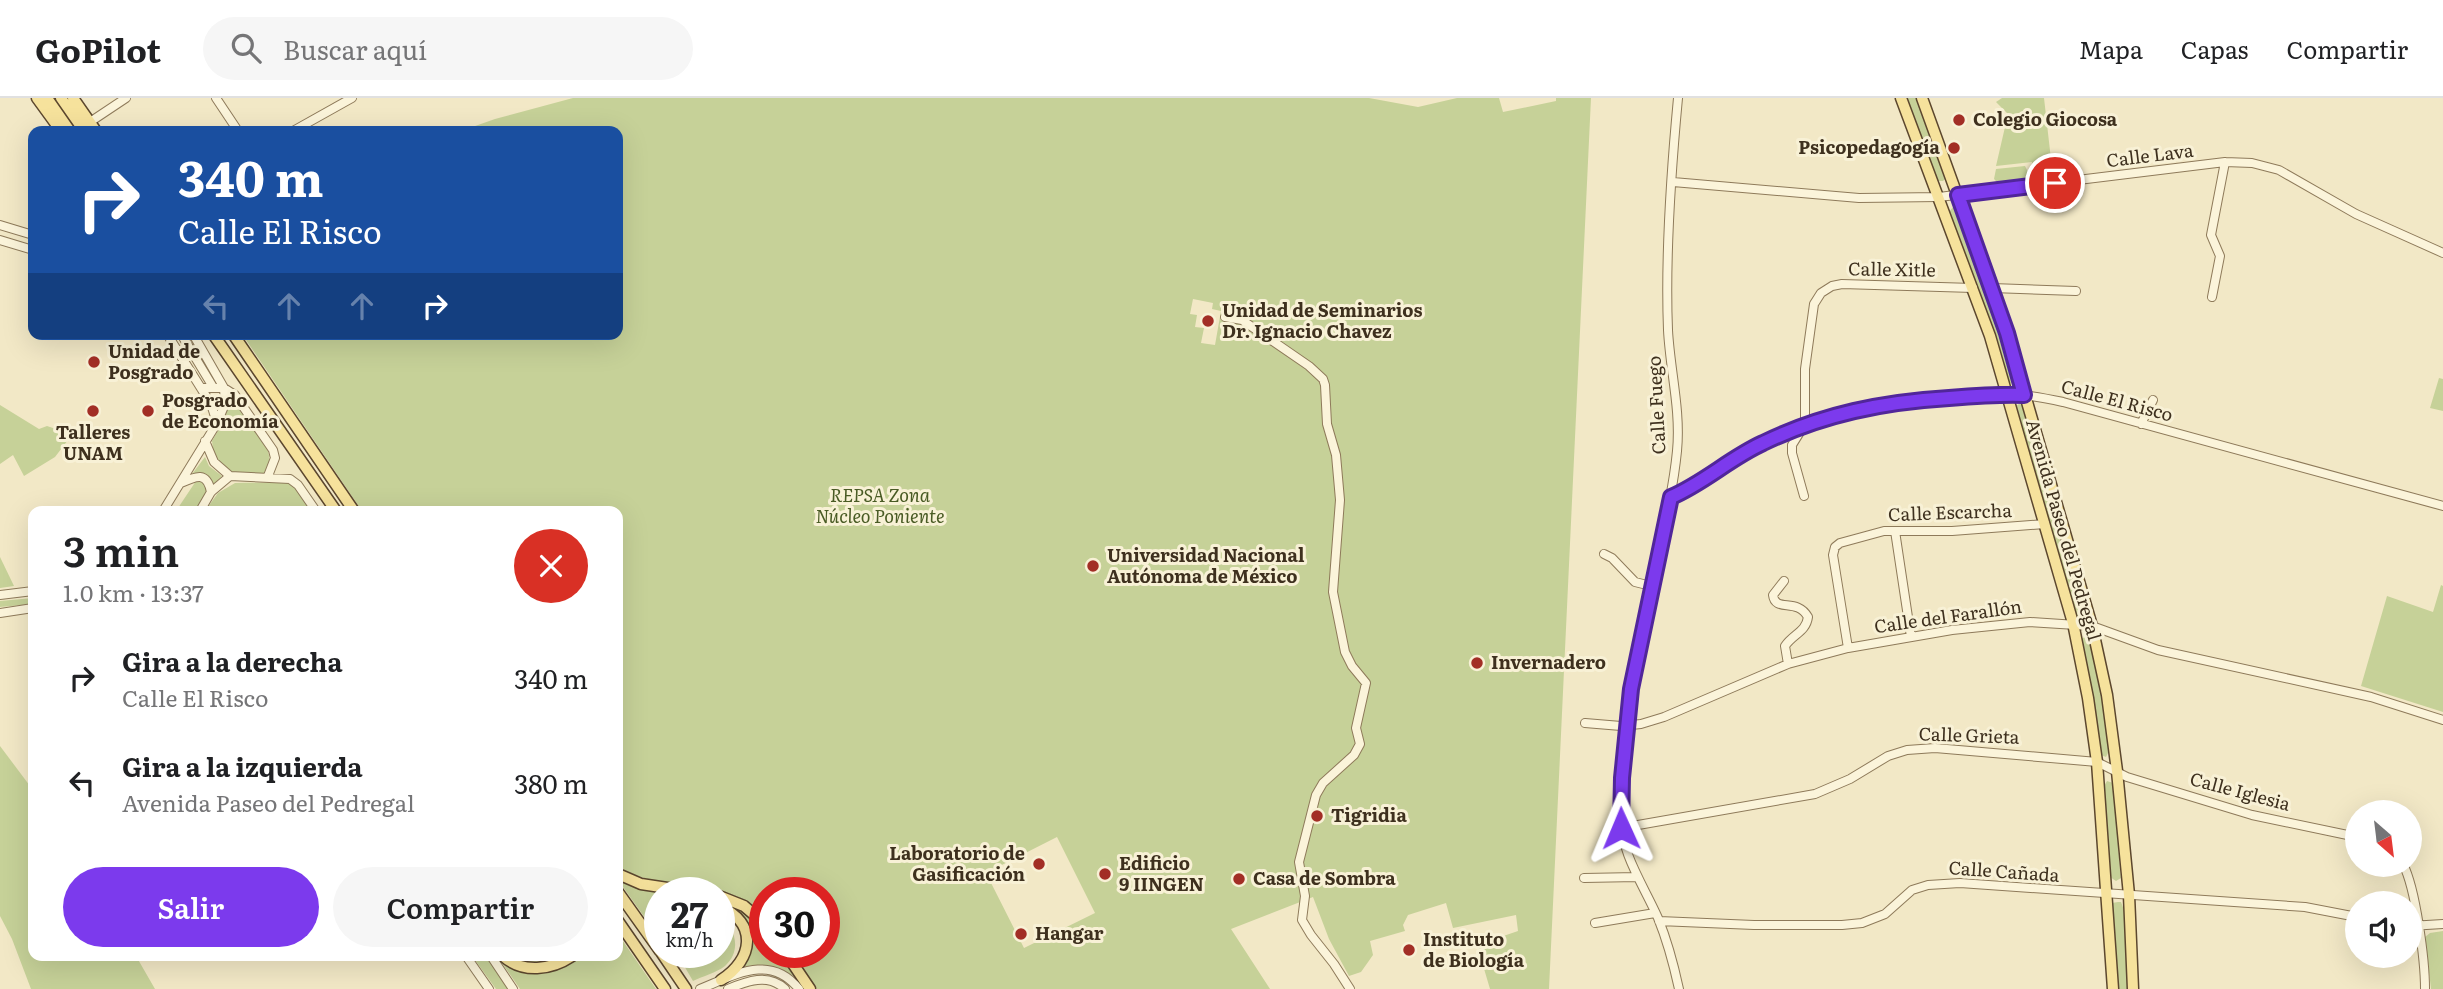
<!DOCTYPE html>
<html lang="es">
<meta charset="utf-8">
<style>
:root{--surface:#fff;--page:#f6f6f6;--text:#202124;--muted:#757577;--line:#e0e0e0;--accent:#7c3aed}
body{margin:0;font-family:Literata,serif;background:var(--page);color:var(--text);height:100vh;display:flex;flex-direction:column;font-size:26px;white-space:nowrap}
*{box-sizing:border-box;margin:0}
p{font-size:23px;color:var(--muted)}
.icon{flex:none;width:38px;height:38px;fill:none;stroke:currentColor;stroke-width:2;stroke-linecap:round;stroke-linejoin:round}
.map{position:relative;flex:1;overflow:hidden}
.panel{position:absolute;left:28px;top:408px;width:595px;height:455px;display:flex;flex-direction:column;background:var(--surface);border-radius:14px;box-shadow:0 7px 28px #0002}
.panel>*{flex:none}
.hud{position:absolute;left:28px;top:28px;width:595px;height:214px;border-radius:14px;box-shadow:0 7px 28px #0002;background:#1a4fa0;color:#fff;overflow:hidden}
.needle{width:46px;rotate:152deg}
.tools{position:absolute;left:2345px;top:702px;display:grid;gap:14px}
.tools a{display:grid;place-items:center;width:77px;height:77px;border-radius:50%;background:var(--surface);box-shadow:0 7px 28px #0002;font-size:35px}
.speed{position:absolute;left:644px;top:779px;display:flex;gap:14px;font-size:35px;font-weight:700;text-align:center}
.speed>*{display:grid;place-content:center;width:91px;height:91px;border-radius:50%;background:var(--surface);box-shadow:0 7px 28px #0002;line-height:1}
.speed small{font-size:18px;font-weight:400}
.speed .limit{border:10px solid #d22;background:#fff;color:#111}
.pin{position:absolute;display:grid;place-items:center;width:60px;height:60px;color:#fff;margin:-30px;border:4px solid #fff;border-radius:50%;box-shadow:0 2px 7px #0007}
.me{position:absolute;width:77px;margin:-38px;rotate:359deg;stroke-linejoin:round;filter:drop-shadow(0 0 5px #0008)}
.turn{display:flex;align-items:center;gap:24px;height:147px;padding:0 35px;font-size:32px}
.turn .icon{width:91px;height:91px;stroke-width:2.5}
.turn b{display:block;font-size:49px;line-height:60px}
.lanes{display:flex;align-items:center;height:66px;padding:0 35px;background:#0003;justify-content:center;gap:35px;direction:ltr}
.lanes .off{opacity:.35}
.round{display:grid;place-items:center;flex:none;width:74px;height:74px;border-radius:37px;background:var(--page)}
.overview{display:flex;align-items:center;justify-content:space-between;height:119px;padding:0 35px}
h1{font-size:42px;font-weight:600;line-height:52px}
.cta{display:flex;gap:14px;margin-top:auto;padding:14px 35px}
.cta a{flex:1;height:80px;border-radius:42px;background:var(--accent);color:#fff;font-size:28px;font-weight:600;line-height:80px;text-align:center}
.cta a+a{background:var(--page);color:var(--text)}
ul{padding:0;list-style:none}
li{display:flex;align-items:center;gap:21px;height:105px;padding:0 35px}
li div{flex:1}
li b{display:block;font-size:26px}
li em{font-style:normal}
header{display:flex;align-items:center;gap:42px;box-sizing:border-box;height:98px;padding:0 35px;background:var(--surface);border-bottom:2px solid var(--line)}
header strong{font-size:33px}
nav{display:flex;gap:38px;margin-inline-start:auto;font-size:24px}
.search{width:490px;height:63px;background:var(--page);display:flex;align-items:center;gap:18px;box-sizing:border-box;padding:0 24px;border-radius:38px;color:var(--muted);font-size:26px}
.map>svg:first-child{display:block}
</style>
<header>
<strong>GoPilot</strong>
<div class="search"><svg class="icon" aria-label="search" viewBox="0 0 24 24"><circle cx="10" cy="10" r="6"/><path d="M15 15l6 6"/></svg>Buscar aquí</div>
<nav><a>Mapa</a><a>Capas</a><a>Compartir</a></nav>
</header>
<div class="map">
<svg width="2443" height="891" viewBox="0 0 2443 891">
<rect width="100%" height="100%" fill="#f2e8c6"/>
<path fill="#c6d198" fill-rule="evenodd" d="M573 0H1369L1418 9 1457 0H1499L1503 14 1556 3V0H1591L1549 891H1490L1477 847 1518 833 1516 817 1453 830 1446 805 1408 817 1403 827 1405 833 1370 843 1373 857 1361 874 1349 878 1329 841 1313 799 1231 831 1270 891H817L791 854H824V794H765V817C716 773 668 800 618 768V413H362L242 236H618V33H461L495 21ZM1193 201 1213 205 1212 211 1221 213 1215 247 1201 245 1204 230 1195 229 1197 217 1190 216ZM1057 739 1095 815 1024 850 986 775Z
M1907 0H1917L1946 80 1943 83H1937Z
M2002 0H2044L2053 79 2035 82 2032 64 1996 68 2008 16 1996 4Z
M2025 68 2028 74 2026 82 1997 84 1994 81 1996 71Z
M1953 109 1958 111 2003 236 2016 281 2013 286 2008 284 1979 194 1949 114Z
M2439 280 2443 281V313L2430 310Z
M229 301 234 302C247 320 283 355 264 376H233L222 369 214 358 212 343 222 326Z
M2019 306 2024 307 2084 518 2078 521 2073 514 2016 308Z
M0 307 39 331 47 328 56 331 68 342 55 359 24 378 13 357 0 366Z
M205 359 209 368 222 378 213 387 204 375 192 376Z
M196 383 204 384 208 391 196 413H176Z
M289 384 301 395 313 413H205L218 395 235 385Z
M0 459 14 488 0 490Z
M2441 487 2443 488V614L2361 588 2387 498 2433 514Z
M33 500V506L0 509V503Z
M2087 539 2090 541 2102 594 2110 651 2106 659 2101 657 2082 546V540Z
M0 648 33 692V858H136L155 891H31L12 841 0 818Z
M2107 683 2113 685 2120 772 2121 780 2116 783 2110 779 2104 688Z
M618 782 636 789 665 794H660V841Z
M2118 804H2121L2124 812 2128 891H2117L2111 809 2112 805Z
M732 805 751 818 764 831 765 854H779L795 879C775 868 767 864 744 869L750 853 741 817Z
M719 818C736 829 742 853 725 868 716 875 703 878 693 883L676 854H719Z
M2443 833V891H2431L2425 839 2430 835Z
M618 836 656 891H520L500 862C506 865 513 871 520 873 540 879 564 872 578 858H618Z
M472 858H487L509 891H496Z
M511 858H564C546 864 527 870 511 858Z"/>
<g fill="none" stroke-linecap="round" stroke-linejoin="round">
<defs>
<path id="minor" d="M216 0 238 33
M1678 0C1671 74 1665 158 1668 232 1670 272 1681 312 1677 353 1673 394 1663 432 1654 472 1637 545 1618 642 1620 717 1621 756 1643 786 1658 820 1667 842 1674 868 1679 891
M90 24 126 0
M293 33 352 0
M1673 84 1859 100 1939 99 2225 64 2252 65 2279 72 2356 116 2443 155
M0 127 33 137
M0 142 33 152
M1992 190 2076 193
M2212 199 2220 158 2211 137 2225 64
M1225 219 1242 222 1309 268 1323 281 1325 287 1327 326 1336 357 1340 402 1333 494 1345 554 1352 568 1366 585 1356 630 1360 646 1354 657 1323 685 1316 697 1299 764 1305 798 1302 822 1311 837 1334 866 1350 891
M167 236 211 306 217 325
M181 236 213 289
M201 290H224L235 297 273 352 275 360 268 378
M2141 326 2153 302
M205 343 214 364 230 378
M181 385C196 378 207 373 211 394
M1804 398 1792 355V347L1805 326V271L1814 206 1821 195 1832 188 1842 186 1973 190
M1671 399C1704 386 1730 361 1762 345 1826 313 1887 304 1957 299 1978 298 2000 295 2021 297 2035 298 2049 301 2063 304L2443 408
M163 413 217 325 225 306 224 290 193 236
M200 413 211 394 230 378 290 381 298 387 316 413
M1895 433 1911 539
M1604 456 1612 460 1635 484 1651 488
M1784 483 1773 497C1775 515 1797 499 1808 519 1806 534 1793 536 1785 548L1788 566
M0 497 33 493
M0 515 33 510
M1848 550 1833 457 1835 449 1840 445 1884 433H1952L2045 426
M1585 625 1621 628 1641 626 1664 619 1788 566 1848 550 1952 532 2030 524 2092 528 2158 552 2371 599 2443 622
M1621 730 1815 696 1850 681 1888 658 1907 652 1935 650 2097 664 2127 679 2252 717 2357 739
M2403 766C2416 791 2425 863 2425 891
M1584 780 1637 779
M1659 823 1754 827H1842L1862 825 1885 816 1912 792 1928 787 1960 785 2305 809 2357 819
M1595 825 1655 815
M2410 828 2443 826
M466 858 489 891
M491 858 513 891
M700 891C735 877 770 855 799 891
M728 891C747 883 768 875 785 891"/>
<path id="major" d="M37 0 61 33
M47 0 70 33
M61 0 84 33
M73 0 96 33
M1901 0 1990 238 2073 525 2088 600 2097 664 2113 891
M1922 0 2007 235 2092 528 2107 597 2117 673 2129 797 2133 891
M213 236 336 413
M233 236 354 413
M618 776 641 786 694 794
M618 794 660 853
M719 798 744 808 765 826
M719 808C759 825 753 862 721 882
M618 823 665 891
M661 854 686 891
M785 854 810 891
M503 858C523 876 551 872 572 858"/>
</defs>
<use href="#minor" stroke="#8e7a5a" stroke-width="10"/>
<use href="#major" stroke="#5c472e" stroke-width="13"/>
<use href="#minor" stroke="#fbf4da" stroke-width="8"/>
<use href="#major" stroke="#f6e29c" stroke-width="10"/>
</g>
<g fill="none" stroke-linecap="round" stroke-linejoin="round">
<defs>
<path id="route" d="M1621 730 1622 680 1631 591 1671 399C1704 385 1730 360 1763 345 1823 316 1883 304 1949 300 1974 298 1999 296 2024 297L2007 235 1958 97 2055 85"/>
</defs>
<use href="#route" stroke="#51269a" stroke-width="18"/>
<use href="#route" stroke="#7c3aed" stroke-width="12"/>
</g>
<g fill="#a22e25" stroke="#f8f1d6" stroke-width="2.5">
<circle cx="1959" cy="22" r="7"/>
<circle cx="1954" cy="50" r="7"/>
<circle cx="1208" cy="223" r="7"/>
<circle cx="94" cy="264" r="7"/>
<circle cx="93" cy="313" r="7"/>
<circle cx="148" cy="313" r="7"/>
<circle cx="1093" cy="468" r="7"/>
<circle cx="1477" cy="565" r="7"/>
<circle cx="1317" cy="718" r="7"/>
<circle cx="1039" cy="766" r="7"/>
<circle cx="1105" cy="776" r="7"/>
<circle cx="1239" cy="781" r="7"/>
<circle cx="1021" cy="836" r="7"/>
<circle cx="1409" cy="852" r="7"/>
</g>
<g text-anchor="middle" stroke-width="6" stroke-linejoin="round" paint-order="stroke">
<g font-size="18" font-weight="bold" fill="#3e301e" stroke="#f8f1d6" text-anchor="start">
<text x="1973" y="28">Colegio Giocosa</text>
<text x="1940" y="56" text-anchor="end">Psicopedagogía</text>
<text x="1222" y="219">Unidad de Seminarios<tspan x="1222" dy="21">Dr. Ignacio Chavez</tspan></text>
<text x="108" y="260">Unidad de<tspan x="108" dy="21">Posgrado</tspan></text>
<text x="162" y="309">Posgrado<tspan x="162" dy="21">de Economía</tspan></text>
<text x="93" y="341" text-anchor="middle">Talleres<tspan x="93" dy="21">UNAM</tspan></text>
<text x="1107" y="464">Universidad Nacional<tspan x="1107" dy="21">Autónoma de México</tspan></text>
<text x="1491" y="571">Invernadero</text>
<text x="1331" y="724">Tigridia</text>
<text x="1025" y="762" text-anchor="end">Laboratorio de<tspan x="1025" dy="21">Gasificación</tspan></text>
<text x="1119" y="772">Edificio<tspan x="1119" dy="21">9 IINGEN</tspan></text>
<text x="1253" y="787">Casa de Sombra</text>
<text x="1035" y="842">Hangar</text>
<text x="1423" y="848">Instituto<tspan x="1423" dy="21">de Biología</tspan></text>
</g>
<g font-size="18" fill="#3e301e" stroke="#f8f1d6">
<text transform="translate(2150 58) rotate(-7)" y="6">Calle Lava</text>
<text transform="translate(1892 172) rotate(1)" y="6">Calle Xitle</text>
<text transform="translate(2117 303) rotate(15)" y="6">Calle El Risco</text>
<text transform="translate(1657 307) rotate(-93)" y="6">Calle Fuego</text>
<text transform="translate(1950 415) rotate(-2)" y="6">Calle Escarcha</text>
<text transform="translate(2063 432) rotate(74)" y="6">Avenida Paseo del Pedregal</text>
<text transform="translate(1948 519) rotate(-8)" y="6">Calle del Farallón</text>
<text transform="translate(1969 638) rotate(2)" y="6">Calle Grieta</text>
<text transform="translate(2240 694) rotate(15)" y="6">Calle Iglesia</text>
<text transform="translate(2004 774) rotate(4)" y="6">Calle Cañada</text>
</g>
<g font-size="18" font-style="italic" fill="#495b24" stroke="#f8f1d6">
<text x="880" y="404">REPSA Zona<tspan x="880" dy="21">Núcleo Poniente</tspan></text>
</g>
</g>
</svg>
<div class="tools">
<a><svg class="needle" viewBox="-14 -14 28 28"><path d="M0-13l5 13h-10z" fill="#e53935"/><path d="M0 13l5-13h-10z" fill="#757577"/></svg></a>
<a><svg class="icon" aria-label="sound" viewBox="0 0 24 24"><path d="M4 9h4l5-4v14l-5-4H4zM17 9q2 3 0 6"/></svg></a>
</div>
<div class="speed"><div>27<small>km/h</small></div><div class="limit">30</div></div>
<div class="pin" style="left:2055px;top:85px;background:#d93025"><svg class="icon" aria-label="arrive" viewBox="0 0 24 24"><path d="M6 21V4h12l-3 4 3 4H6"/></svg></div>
<svg class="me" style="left:1621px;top:730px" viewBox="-20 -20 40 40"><path d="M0-17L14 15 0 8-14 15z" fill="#7c3aed" stroke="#fff" stroke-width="4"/></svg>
<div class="hud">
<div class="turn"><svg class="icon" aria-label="right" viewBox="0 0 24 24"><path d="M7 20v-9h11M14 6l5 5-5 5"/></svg><div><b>340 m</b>Calle El Risco</div></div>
<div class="lanes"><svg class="icon off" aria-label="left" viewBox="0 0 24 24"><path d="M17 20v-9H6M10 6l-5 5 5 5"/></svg><svg class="icon off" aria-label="ahead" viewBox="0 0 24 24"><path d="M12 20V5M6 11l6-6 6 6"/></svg><svg class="icon off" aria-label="ahead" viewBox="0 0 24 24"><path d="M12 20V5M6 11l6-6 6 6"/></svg><svg class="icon" aria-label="right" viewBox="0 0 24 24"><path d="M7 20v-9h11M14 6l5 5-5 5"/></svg></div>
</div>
<section class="panel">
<div class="overview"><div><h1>3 min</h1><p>1.0 km · 13:37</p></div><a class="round" style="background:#d93025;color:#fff"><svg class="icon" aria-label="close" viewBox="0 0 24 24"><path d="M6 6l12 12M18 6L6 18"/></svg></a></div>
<ul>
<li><svg class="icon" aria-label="right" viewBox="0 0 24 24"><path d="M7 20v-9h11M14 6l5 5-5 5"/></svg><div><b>Gira a la derecha</b><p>Calle El Risco</p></div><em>340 m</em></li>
<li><svg class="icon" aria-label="left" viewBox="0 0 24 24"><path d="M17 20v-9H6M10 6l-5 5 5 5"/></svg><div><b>Gira a la izquierda</b><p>Avenida Paseo del Pedregal</p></div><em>380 m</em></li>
</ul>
<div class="cta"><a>Salir</a><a>Compartir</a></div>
</section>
</div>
